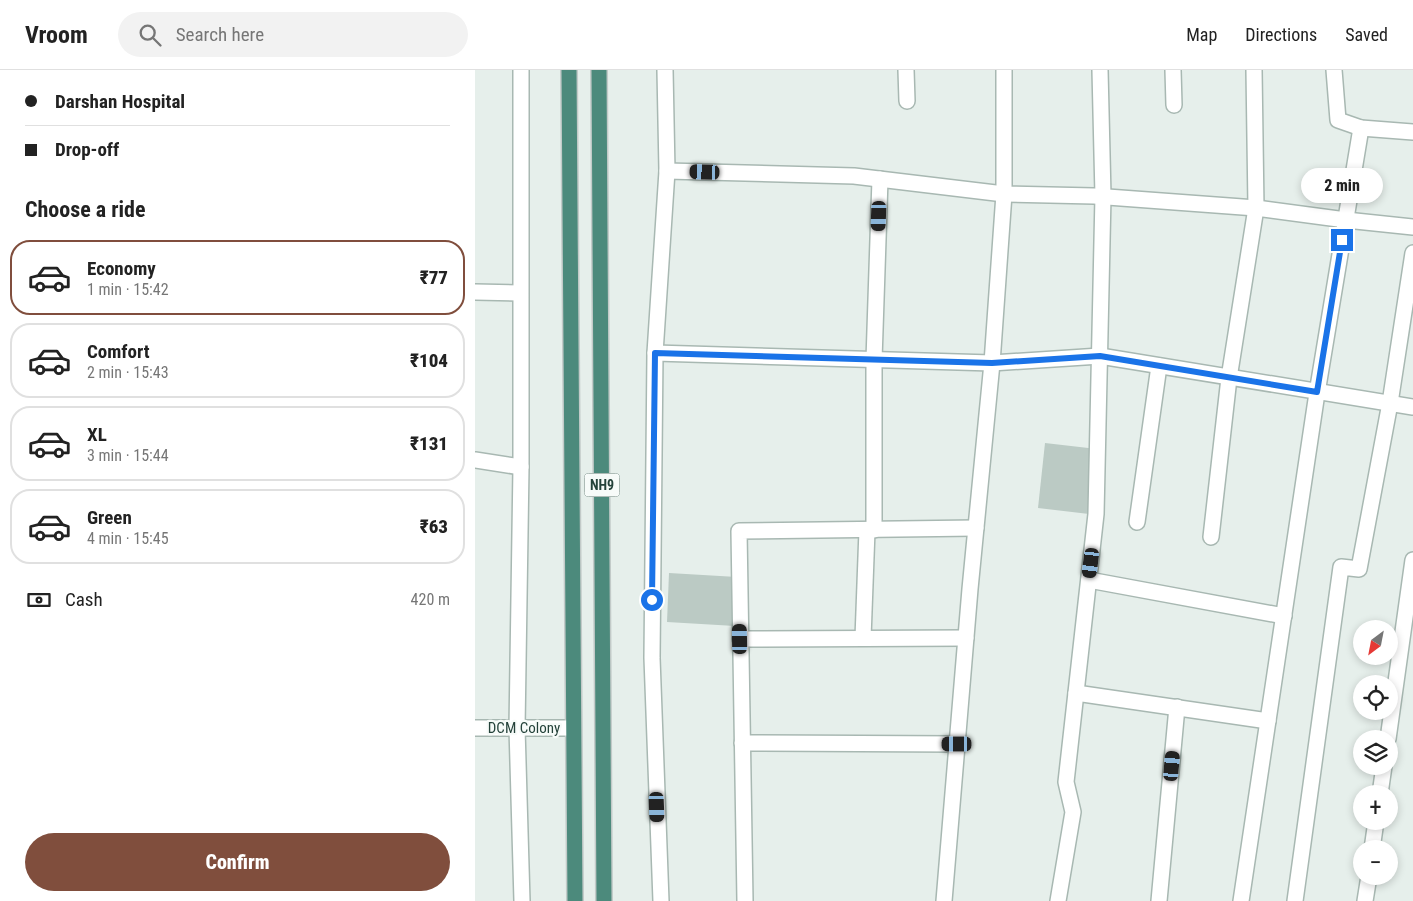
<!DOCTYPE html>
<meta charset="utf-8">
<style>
body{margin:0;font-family:"Roboto Condensed",sans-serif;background:#f2f2f2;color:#222;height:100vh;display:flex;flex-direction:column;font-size:19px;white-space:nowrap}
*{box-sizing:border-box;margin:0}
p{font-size:16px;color:#767676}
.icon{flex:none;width:28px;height:28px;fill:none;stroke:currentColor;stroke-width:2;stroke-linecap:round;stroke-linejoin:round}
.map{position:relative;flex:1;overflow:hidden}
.side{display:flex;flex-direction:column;background:#fff;width:475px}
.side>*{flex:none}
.hud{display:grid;align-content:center;height:110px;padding:0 25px;background:#fff}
.needle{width:32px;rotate:212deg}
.tools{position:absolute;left:878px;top:550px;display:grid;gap:10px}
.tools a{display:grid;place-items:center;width:45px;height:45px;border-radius:50%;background:#fff;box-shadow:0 2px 8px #0003;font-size:25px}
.end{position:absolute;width:22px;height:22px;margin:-11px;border:6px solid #1a73e8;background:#fff;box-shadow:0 0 0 2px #fff}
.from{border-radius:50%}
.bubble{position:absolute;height:35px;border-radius:18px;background:#fff;box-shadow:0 2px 8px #0003;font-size:16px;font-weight:800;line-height:35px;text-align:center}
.car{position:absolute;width:15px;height:30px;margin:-15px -8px;border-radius:6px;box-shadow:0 0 4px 1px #0007;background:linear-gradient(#222 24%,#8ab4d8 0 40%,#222 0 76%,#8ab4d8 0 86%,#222 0)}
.hud b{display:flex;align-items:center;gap:18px;height:48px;font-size:19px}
.hud b+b{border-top:1px solid #e0e0e0}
.hud i{width:12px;height:12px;background:#222}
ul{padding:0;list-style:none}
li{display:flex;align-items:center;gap:15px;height:75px;margin:0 10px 8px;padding:0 15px;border:2px solid #e0e0e0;border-radius:20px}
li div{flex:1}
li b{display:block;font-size:19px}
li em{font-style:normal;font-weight:800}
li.active{border-color:#804e3d}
li>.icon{width:45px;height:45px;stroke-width:1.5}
h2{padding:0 25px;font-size:22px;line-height:60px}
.pay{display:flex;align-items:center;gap:12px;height:55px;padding:0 25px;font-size:19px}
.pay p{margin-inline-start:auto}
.cta{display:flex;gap:10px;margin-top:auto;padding:10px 25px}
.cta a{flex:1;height:58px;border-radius:30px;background:#804e3d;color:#fff;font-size:20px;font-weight:800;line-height:58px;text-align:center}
header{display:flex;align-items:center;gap:30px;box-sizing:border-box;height:70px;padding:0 25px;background:#fff;border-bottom:1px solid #e0e0e0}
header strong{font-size:24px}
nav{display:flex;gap:28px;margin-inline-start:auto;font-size:18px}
.search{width:350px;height:45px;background:#f2f2f2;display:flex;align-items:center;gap:12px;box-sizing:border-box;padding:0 18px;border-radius:28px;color:#767676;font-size:19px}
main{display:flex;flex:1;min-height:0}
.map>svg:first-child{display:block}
</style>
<header>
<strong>Vroom</strong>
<div class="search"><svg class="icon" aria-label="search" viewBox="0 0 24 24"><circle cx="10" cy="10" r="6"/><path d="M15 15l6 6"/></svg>Search here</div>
<nav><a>Map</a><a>Directions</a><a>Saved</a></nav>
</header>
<main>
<section class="side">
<div class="hud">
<b><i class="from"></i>Darshan Hospital</b>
<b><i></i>Drop-off</b>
</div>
<h2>Choose a ride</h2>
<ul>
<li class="active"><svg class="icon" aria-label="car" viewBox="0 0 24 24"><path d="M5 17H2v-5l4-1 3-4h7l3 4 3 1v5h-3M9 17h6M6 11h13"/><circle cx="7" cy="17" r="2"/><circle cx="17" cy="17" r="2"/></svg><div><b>Economy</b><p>1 min · 15:42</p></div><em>₹77</em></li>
<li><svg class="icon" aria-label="car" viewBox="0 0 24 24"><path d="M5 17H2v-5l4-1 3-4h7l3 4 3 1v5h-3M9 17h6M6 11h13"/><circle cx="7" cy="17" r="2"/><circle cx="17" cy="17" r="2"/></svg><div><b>Comfort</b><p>2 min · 15:43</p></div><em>₹104</em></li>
<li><svg class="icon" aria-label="car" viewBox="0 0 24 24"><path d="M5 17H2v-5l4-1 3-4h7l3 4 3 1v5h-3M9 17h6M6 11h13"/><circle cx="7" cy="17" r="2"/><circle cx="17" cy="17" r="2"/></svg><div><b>XL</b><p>3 min · 15:44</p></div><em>₹131</em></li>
<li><svg class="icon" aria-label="car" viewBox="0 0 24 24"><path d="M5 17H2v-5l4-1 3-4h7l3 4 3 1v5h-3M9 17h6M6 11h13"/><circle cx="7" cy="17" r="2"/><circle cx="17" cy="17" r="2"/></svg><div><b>Green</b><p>4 min · 15:45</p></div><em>₹63</em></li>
</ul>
<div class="pay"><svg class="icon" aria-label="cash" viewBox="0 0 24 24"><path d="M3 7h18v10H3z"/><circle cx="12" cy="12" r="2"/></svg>Cash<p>420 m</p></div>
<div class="cta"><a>Confirm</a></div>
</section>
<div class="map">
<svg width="938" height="831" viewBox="0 0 938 831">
<rect width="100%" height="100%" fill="#e6efeb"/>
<!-- building -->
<g fill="#bbcac4">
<path d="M570,373l52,6 -8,65 -51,-6z"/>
<path d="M194,503l68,4 -2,49 -68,-4z"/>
</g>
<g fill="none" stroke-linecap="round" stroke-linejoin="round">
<defs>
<g id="minor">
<path d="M46,0v397l-4,261 5,173"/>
<path d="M431,0l1,31"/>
<path d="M698,0l1,35"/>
<path d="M859,0l4,50 23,8 52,4"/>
<path d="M192,101l187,5 150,18 90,2 162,12 90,12 67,7"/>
<path d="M0,222l45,1"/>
<path d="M180,283l337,10 108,-7 313,51"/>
<path d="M0,390l46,7"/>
<path d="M662,452l22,-156"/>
<path d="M399,460v-170l6,-181"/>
<path d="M736,467l18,-159 27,-170 -2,-138"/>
<path d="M614,510l195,36"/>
<path d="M388,568l4,-108"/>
<path d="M265,569l226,-1"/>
<path d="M601,623l192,28"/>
<path d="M0,658h98"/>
<path d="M913,669l25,-179"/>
<path d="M267,673l215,1"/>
<path d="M905,724l4,-28"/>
<path d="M897,779l4,-28"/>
<path d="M186,831l-9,-243 3,-305 12,-182 -2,-101"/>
<path d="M270,831l-6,-370 237,-3"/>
<path d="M469,831l26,-312 22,-226 12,-169v-124"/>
<path d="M583,831l15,-89 -7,-30 30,-268 7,-318 -3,-126"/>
<path d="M684,831l18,-194"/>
<path d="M766,831l76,-508 44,-265"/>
<path d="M820,831l46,-334 18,2 31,-166 23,-150"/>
<path d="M890,831l4,-25"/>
</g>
<g id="trunk">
<path d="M94,0l6,831"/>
<path d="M124,0l5,831"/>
</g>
</defs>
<!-- minor casing -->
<use href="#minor" stroke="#a8b8b2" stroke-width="18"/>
<!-- trunk casing -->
<use href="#trunk" stroke="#c2cac8" stroke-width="18"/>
<!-- minor -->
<use href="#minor" stroke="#fff" stroke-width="15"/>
<!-- trunk -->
<use href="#trunk" stroke="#4c8a7c" stroke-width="15"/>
</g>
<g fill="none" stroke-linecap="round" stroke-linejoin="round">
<!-- route -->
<path stroke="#1a73e8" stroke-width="6" d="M177,530l3,-247 337,10 108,-7 217,36 25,-152"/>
</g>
<g text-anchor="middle" stroke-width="4.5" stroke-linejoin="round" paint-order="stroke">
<!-- shield labels -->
<rect fill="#f7fbf9" stroke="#637a73" stroke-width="1" x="109.5" y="403.5" width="35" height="23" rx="4"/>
<g font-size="14" font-weight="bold" fill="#24423a">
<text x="127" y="420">NH9</text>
</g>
<!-- street labels -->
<g font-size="15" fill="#24423a" stroke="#f7fbf9">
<text x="49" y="663">DCM Colony</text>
</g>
</g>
</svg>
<div class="tools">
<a><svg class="needle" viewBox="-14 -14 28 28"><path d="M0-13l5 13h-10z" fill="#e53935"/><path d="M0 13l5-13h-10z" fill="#767676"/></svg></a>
<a><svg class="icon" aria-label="locate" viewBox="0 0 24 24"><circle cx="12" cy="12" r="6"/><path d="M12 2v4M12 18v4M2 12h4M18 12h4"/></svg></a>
<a><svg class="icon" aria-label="layers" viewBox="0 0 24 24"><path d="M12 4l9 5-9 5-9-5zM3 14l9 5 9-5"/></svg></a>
<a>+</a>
<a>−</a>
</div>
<i class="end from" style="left:177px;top:530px"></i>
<i class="end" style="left:867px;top:170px"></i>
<div class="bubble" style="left:826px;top:98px;width:82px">2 min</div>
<i class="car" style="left:230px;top:102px;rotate:272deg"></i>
<i class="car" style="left:404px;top:146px;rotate:182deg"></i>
<i class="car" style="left:616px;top:493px;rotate:187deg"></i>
<i class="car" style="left:265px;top:569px;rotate:359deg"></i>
<i class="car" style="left:482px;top:674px;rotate:270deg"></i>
<i class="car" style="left:697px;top:696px;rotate:5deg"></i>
<i class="car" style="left:182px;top:737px;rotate:178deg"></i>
</div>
</main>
